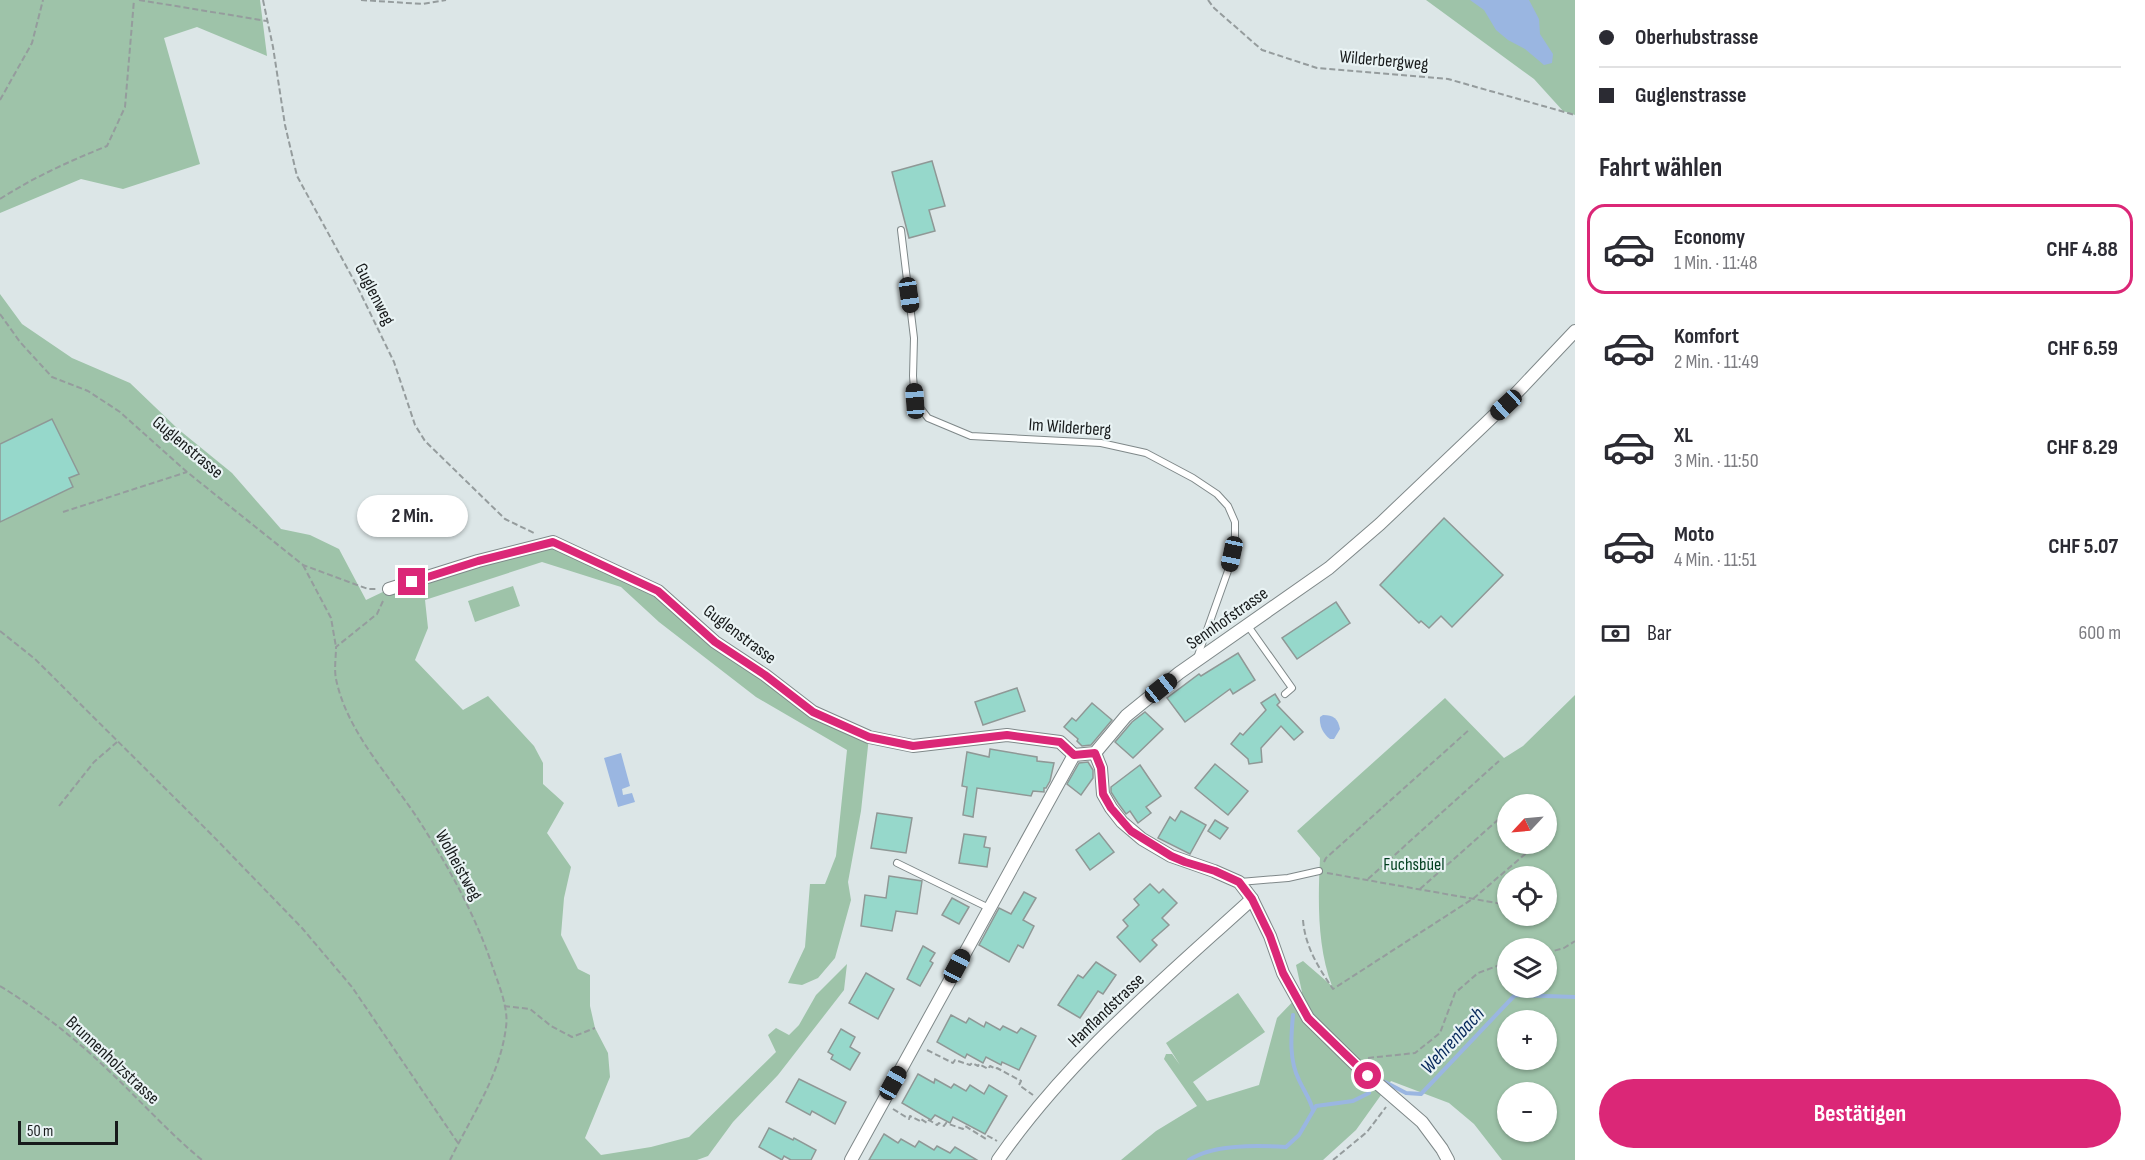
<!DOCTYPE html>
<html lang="de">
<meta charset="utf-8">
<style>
body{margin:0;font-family:"Sofia Sans Condensed",sans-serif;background:#f7f7f7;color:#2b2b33;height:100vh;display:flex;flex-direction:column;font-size:22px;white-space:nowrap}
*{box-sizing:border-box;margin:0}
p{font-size:20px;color:#7c7c81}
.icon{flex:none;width:33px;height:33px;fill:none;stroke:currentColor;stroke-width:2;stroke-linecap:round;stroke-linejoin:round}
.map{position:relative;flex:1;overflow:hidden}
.details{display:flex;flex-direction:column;background:#fff;width:570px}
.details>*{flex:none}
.banner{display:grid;align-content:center;height:132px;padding:0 24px;background:#fff}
.needle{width:39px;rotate:244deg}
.fabs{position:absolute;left:1497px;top:794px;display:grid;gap:12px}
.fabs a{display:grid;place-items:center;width:60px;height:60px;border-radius:50%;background:#fff;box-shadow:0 2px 4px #0004;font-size:30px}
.scale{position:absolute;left:18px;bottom:15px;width:100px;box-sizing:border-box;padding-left:6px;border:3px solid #171a1b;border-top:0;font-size:16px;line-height:21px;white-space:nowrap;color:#171a1b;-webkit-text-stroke:4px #e9f3f4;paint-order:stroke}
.end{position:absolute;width:27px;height:27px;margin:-14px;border:8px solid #db2777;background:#fff;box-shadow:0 0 0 3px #fff}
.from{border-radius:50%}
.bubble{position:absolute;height:42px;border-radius:21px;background:#fff;box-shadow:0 2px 4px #0004;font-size:20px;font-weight:700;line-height:42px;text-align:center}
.car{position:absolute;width:18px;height:36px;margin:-18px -9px;border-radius:8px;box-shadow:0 0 4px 2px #0007;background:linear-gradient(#222 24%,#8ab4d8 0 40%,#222 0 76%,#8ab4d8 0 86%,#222 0)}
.banner b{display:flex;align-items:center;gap:21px;height:57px;font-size:22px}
.banner b+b{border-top:2px solid #e1e1e2}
.banner i{width:15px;height:15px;background:#2b2b33}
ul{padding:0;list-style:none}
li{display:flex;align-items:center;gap:18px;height:90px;margin:0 12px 9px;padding:0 12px;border:3px solid transparent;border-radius:18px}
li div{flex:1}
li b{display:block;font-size:22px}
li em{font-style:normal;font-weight:700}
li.current{border-color:#db2777}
li>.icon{width:54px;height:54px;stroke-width:1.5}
h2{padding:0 24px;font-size:27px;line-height:72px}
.pay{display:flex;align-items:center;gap:15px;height:66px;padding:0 24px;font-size:22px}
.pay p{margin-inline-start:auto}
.button{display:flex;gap:12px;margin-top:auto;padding:12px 24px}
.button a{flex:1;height:69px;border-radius:36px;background:#db2777;color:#fff;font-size:24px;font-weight:700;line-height:69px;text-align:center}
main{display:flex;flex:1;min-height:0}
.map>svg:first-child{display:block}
</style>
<main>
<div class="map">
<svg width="1575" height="1160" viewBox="0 0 1575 1160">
<rect width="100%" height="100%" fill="#dce6e7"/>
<!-- green -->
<g fill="#9ec3a9" fill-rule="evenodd">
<path d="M0,0h260l7,56 -70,-29 -33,11 36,126 -77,25 -42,-10 -81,34z"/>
<path d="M1426,0h149v115l-12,-4 -29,-32z"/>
<path d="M0,294l22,30 50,34 58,25 48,46 54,44 49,56 29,6 29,14 27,51 23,-11 164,-47 76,33 184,137 56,25 -8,74 -13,71 3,18 -16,58 -17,20 -16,7 -14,-2 17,-36 5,-63h15l11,-28 11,-106 -91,-53 -97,-75 -38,-35 -79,-25 -117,38 3,28 -13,32 48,50 25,-14 46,50 9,17v21l21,19 -17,30 24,34 -7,31 -3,37 17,34 12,6v31l5,22 13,25 2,24 -25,61 16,17 50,-8 38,-10 87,-85 -8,-17 8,-7 13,7 10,-10 17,-30 31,-31 -3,26 -66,85 -45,47 -25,34 -11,4h-697z"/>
<path d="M513,586l7,20 -45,16 -7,-21z"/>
<path d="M1575,695v465h-73l-28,-36 -25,-21 -58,-22 -35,49 -33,30h-202l35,-29 41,-25 -33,-47 2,-5h6l8,11 -14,-22 72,-50 27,39 -72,50 14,19 52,-16 18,-67 25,-26 -6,-27 7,-4 29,25c-15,-40 -14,-86 -12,-128l-23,-27 148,-133 59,60 19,-12zM1508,804h38v39h-38zM1508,876h38v39h-38zM1508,948h38v39h-38zM1508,1020h38v39h-38zM1508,1092h38v39h-38z"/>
</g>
<!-- water -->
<g fill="#9ab6e1">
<path d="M1470,0h59l10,19 1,15 13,20 -1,9 -8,2 -19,-16 -17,-9 -12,-10 -12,-20z"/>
<path d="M1323,715c11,0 15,4 17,14l-6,10h-4c-7,-5 -11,-14 -10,-22z"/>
<path d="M621,753l9,33 -8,3 1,6 9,-2 3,9 -17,5 -14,-49z"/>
</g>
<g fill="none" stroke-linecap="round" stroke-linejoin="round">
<!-- stream -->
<g stroke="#9ab6e1" stroke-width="4">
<path d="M1293,1015c-2,22 -4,45 6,65 5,11 11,19 14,30"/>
<path d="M1385,1082l21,11 15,1 94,-99 60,2"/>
<path d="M1189,1160c24,-16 69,-15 97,-13l13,-12 17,-29 37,-5 16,-8"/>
</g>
</g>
<!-- building -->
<g fill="#96d8cb" stroke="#8f9896" stroke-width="1.5">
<path d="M932,161l13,45 -16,4 6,21 -26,7 -17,-66z"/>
<path d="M52,419l27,55 -10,4 4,9 -73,35v-78z"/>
<path d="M1444,518l59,57 -51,52 -11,-11 -12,12 -8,-7 -2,2 -39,-38z"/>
<path d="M1336,602l14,21 -53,36 -15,-21z"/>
<path d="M1238,653l17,27 -22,14 -3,-5 -45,33 -18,-24 32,-24 2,2z"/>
<path d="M1017,688l8,23 -42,14 -8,-23z"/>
<path d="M1275,694l5,8 -3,3 26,27 -9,8 -13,-14 -20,22 1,14 -13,2 -1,-5 -17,-15 9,-11 3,2 23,-25 -5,-7z"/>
<path d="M1092,703l20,17 -21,25 -9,1 -5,-5 1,-2 -14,-12 8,-9 4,3z"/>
<path d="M1145,712l18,17 -30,29 -18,-16 17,-20z"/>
<path d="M990,749l47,8v4l17,2 -4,18 -4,7h-2v4l-11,-1 -2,5 -54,-8 -4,29 -10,-2 4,-28 -5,-1 5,-34 22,5z"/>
<path d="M1088,762l5,8v8l-12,17 -14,-11 12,-21z"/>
<path d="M1215,764l33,27 -20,24 -33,-27z"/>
<path d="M1140,765l21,31 -15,11 5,6 -13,10 -8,-12 -4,3 -8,-11 -7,-11v-5z"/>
<path d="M1181,811l25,14 -16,29 -32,-16 12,-21 5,4z"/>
<path d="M877,813l35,5 -6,35 -35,-5z"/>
<path d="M1215,820l13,8 -8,11 -12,-8z"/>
<path d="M1099,833l15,19 -24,18 -14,-20z"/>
<path d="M964,834l22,3 -2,10 6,1 -3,19 -28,-4z"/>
<path d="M889,876l33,5 -5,33 -21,-3 -4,20 -31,-5 4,-31 21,3z"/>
<path d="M1150,884l9,9 4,-4 14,14 -15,15 7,7 -17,15 5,5 -17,17 -23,-25 11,-11 -5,-6 16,-15 -5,-6z"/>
<path d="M1024,892l12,6 -13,22 11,6 -11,22 -5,-3 -9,17 -30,-17 20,-37 12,6z"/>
<path d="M952,898l17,9 -10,17 -17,-9z"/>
<path d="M923,946l12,7 -5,8 3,2 -13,23 -13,-7z"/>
<path d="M1096,962l20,13 -13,19 -5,-3 -18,27 -22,-13 20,-30 5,3z"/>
<path d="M866,973l28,16 -16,30 -29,-16z"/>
<path d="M951,1015l15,8 3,-5 15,9 2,-5 14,8 3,-4 14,7 4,-5 15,8 -17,34 -17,-8 -1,3 -15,-8 -3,6 -16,-9 -2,4 -28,-16z"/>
<path d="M841,1029l14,8 -5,10 10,6 -10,17 -19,-11 2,-4 -5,-3z"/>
<path d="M918,1074l16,9 1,-4 16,9 3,-4 12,7 4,-6 14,9 5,-9 18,11 -22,38 -32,-17 -3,6 -15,-8 -4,5 -29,-17z"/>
<path d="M799,1079l47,23 -11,22 -23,-13 -2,4 -24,-13z"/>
<path d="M769,1128l24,12 1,-2 22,12 -5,10h-20l-7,-4 -2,4 -23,-13z"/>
<path d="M884,1134l14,9 3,-4 14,8 4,-6 15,9 3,-4 13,7 5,-6 22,13h-108z"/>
</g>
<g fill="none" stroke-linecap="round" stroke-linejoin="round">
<defs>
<g id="lane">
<path d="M901,230l13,108 -1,38 2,25 13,17 43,18 130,7 45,10 47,25 24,16 11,12 7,16v17l-6,29 -32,90"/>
<path d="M1248,626l44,62 -7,6"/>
<path d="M897,863l92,45"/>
<path d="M1240,882l48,-4 31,-7"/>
</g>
<g id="street">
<path d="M389,589l89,-28 75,-19 105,49 57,51 50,33 48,37 56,25 44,9 94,-11 53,7 14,13"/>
<path d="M1095,753l6,15 2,26 8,14 11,14 20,17 29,17 43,15 25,11 13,17 18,37 13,37 25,45 47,46 67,58 20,27 6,11"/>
<path d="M851,1160l223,-405 21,-2 31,-37 53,-43 150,-105 51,-44 126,-120 69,-73"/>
<path d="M998,1160c70,-101 164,-179 254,-261"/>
</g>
</defs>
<!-- lane casing -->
<use href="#lane" stroke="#7f8889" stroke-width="8"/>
<!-- street casing -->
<use href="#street" stroke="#7f8889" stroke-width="14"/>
<!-- path -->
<g stroke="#959c9d" stroke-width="2" stroke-dasharray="6 3" stroke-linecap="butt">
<path d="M139,0l128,21"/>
<path d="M263,0l10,47 12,78 12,51 60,110 37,76 21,63 10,16 80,78 29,14"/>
<path d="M361,0l62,4 23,-4"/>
<path d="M1208,0l6,8 48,42 55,18 131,11 127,36"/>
<path d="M0,100l32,-57 11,-43"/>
<path d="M0,199c34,-22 70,-38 107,-53l18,-39 9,-107"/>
<path d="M0,314l20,28 32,35 36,14 32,21 67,60 116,93 65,24h8"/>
<path d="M63,512l124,-40"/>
<path d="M303,565l28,53 5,29"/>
<path d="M383,601l-6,13 -41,33c0,10 -2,22 0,32 11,53 53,96 82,140 29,45 57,95 74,146 6,18 17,43 14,62 -6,49 -35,90 -56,133"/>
<path d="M0,631l35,28 177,176 90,93 50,59 106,156"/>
<path d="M1515,804l10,-9"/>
<path d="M59,806l35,-44 23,-20"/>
<path d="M1546,836l6,-5"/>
<path d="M1324,862l2,-4 144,-129"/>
<path d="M1327,873l181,32"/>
<path d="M1368,879l131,-118"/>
<path d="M1420,889l88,-78"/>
<path d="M1303,920c2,26 15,47 30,69l141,-91 64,-55"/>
<path d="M1546,953l18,-5 11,-7"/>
<path d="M0,986c39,24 76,53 109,85 32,30 60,62 93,89"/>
<path d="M504,1006l26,3 21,17 21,11 23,-9"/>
<path d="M927,1050l26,13 2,-3 15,5 2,-2 6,3 1,-2 9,5 2,-3 6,3 1,-1 24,13 -2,4 14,10"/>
<path d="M1368,1058l47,-5 25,-20 15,-40 23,-20 30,-11"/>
<path d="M893,1109l16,10 1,-3 10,5 1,-2 6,4 2,-3 8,5 2,-2 5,3 2,-3 17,6 2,-3 21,13 2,-3 9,5"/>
<path d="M1333,1160l34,-28 19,-25"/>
</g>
<!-- lane -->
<use href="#lane" stroke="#fff" stroke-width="6"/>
<!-- street -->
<use href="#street" stroke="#fff" stroke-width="12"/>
</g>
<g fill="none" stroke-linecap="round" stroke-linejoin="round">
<!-- route -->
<path stroke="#db2777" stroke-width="8" d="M412,582l66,-21 75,-19 105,49 57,51 50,33 48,37 56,25 44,9 94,-11 53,7 14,13 21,-2 6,15 2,26 8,14 20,23 40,25 14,6 30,9 24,11 13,17 18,37 13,37 25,45 60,58"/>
</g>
<g text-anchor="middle" stroke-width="4.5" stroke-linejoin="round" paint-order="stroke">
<!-- street labels -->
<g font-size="18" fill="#171a1b" stroke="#e9f3f4">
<text transform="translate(1384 60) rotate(5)" y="6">Wilderbergweg</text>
<text transform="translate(375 294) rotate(63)" y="6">Guglenweg</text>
<text transform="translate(1070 427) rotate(4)" y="6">Im Wilderberg</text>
<text transform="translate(188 447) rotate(40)" y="6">Guglenstrasse</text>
<text transform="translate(1227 618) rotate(-35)" y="6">Sennhofstrasse</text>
<text transform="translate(740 634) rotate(37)" y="6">Guglenstrasse</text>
<text transform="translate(459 865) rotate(61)" y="6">Wolheistweg</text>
<text transform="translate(1106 1010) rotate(-44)" y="6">Hanflandstrasse</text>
<text transform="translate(113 1060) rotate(43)" y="6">Brunnenholzstrasse</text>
</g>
<!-- park labels -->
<g font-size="18" fill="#013e1f" stroke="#e9f3f4">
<text x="1414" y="870">Fuchsbüel</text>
</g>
<!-- water labels -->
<g font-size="20" font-style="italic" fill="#06285b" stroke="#e9f3f4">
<text transform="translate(1452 1040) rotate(-47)" y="7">Wehrenbach</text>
</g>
</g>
</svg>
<div class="fabs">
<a><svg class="needle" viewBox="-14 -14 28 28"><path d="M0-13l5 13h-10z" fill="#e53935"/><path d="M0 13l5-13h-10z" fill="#7c7c81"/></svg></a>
<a><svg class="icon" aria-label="locate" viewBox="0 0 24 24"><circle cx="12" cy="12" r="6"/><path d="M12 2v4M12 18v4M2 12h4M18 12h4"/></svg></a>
<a><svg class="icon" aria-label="layers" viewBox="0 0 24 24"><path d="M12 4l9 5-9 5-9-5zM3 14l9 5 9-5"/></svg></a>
<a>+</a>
<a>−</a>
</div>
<div class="scale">50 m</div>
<i class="end from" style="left:1368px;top:1076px"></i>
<i class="end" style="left:412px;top:582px"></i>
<div class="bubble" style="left:357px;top:495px;width:111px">2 Min.</div>
<i class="car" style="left:909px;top:295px;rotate:172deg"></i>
<i class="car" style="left:915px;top:401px;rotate:356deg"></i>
<i class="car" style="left:1506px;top:405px;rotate:227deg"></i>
<i class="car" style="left:1232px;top:554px;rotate:192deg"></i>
<i class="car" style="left:1161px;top:688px;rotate:51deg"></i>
<i class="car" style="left:957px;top:966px;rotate:28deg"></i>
<i class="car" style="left:893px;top:1083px;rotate:29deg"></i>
</div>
<section class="details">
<div class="banner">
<b><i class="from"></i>Oberhubstrasse</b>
<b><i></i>Guglenstrasse</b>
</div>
<h2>Fahrt wählen</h2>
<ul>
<li class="current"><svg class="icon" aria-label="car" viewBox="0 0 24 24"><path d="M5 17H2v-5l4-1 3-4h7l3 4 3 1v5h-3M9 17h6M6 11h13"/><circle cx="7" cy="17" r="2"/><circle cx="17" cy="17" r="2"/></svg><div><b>Economy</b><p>1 Min. · 11:48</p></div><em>CHF 4.88</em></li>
<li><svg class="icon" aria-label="car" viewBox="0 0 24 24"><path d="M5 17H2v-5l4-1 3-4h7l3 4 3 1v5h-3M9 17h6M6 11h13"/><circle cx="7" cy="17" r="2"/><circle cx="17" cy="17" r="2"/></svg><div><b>Komfort</b><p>2 Min. · 11:49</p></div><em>CHF 6.59</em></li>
<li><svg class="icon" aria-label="car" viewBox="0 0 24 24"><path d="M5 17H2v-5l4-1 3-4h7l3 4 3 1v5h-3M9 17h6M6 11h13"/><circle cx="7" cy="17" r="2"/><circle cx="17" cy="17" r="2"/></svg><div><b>XL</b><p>3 Min. · 11:50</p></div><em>CHF 8.29</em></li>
<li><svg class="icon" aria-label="car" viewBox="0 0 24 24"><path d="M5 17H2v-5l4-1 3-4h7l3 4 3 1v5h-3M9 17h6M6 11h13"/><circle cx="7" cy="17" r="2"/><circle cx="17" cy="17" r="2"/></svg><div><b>Moto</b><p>4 Min. · 11:51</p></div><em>CHF 5.07</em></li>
</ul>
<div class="pay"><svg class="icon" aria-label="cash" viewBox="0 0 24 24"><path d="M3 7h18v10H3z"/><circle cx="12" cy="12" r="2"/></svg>Bar<p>600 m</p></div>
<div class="button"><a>Bestätigen</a></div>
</section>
</main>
